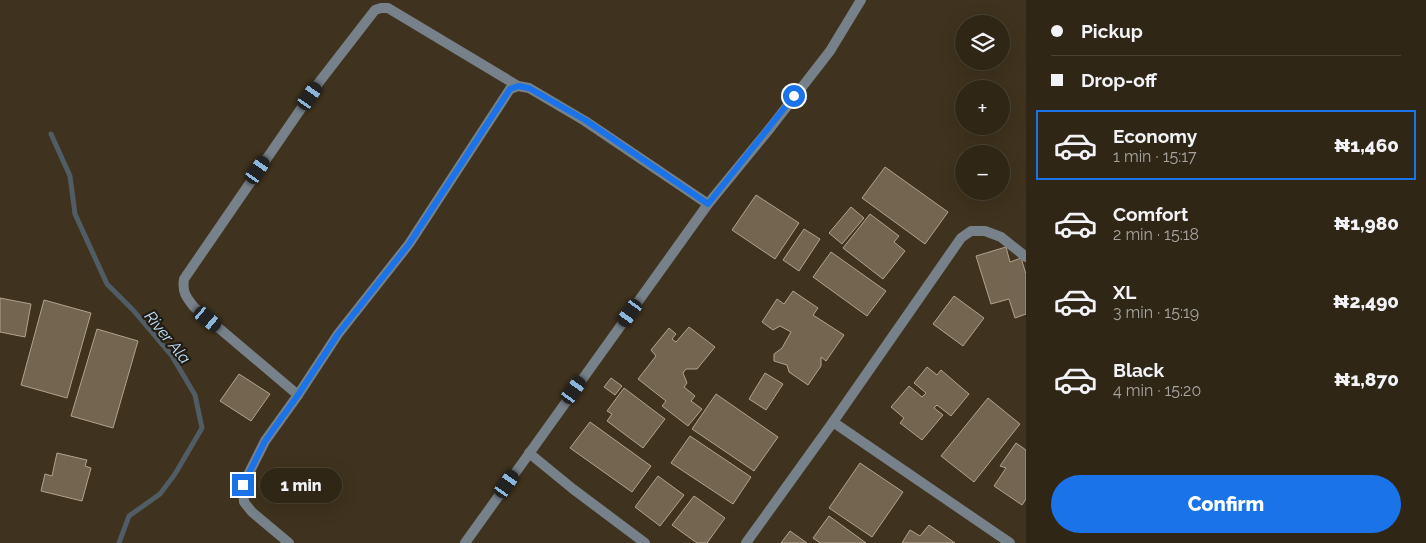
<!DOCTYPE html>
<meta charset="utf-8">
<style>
body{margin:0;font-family:Raleway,sans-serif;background:#3b3223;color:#f1f3f6;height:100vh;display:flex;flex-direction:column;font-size:19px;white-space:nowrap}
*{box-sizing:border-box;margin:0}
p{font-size:16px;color:#a7a5a1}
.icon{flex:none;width:28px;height:28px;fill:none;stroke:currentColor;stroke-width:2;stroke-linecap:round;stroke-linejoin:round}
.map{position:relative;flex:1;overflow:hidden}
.panel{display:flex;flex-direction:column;background:#2f2616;width:400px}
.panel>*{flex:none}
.banner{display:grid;align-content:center;height:110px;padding:0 25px;background:#2f2616}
.controls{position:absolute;left:955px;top:15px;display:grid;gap:10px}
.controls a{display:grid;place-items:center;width:55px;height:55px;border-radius:50%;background:#2f2616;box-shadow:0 5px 20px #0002,0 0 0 1px #4a4335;font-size:25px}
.end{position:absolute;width:22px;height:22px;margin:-11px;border:6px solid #1a73e8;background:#fff;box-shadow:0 0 0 2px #fff}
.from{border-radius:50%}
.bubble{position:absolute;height:35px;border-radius:18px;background:#2f2616;box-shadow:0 5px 20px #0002,0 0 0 1px #4a4335;font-size:16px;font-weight:800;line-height:35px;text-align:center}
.car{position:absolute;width:15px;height:30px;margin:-15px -8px;border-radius:6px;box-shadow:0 0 4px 1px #0007;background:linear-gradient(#222 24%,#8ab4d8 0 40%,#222 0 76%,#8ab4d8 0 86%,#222 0)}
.banner b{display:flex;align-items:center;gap:18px;height:48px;font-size:19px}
.banner b+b{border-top:1px solid #4a4335}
.banner i{width:12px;height:12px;background:#f1f3f6}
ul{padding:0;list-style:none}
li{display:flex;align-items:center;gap:15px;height:70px;margin:0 10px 8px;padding:0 15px;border:2px solid transparent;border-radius:0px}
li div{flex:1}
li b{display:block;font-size:19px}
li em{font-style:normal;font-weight:800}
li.current{border-color:#1a73e8}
li>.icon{width:45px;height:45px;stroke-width:1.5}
.primary-button{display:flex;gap:10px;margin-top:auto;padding:10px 25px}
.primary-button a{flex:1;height:58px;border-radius:30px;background:#1a73e8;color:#fff;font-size:20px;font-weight:800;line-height:58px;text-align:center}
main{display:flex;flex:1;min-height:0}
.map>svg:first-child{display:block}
</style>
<main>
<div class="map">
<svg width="1026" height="543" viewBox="0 0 1026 543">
<rect width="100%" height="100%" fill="#3f321e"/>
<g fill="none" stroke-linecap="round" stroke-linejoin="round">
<!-- stream -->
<path stroke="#505d65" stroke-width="5" d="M51,134l19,42 5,38 32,70 26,26 39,46 23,39 7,33 -27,46 -15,20 -31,22 -10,27"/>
</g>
<!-- building -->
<g fill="#746550" stroke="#b3a38c">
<path d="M885,167l63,45 -23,32 -63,-46z"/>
<path d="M756,195l43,28 -24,36 -43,-29z"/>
<path d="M851,207l13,11 -22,26 -13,-11z"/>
<path d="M870,214l29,22 -5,6 11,9 -22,28 -40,-31z"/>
<path d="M804,229l16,10 -21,32 -16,-11z"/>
<path d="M1006,247l4,15 11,-4 5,16v40l-11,4 -6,-19 -18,5 -15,-48z"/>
<path d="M831,252l55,39 -19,25 -54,-39z"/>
<path d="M793,291l25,17 -5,7 31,20 -18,26 -5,-4v9l-13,19 -19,-13 -2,-7 -13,-4v-7l8,-6 9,-16 -11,-6 -7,4 -11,-8 15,-23 7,5z"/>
<path d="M954,296l30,22 -21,28 -30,-22z"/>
<path d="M0,298l31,6 -6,33 -25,-5z"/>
<path d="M44,300l47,13 -24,85 -46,-13z"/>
<path d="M689,327l26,20 -18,22h-11l-3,4 4,10 -3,4 11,9 -4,5 11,8 -14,17 -26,-20 4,-5 -28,-22 18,-23 -5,-6 18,-22 7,6 -4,5 4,3z"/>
<path d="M97,329l41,12 -25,87 -42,-12z"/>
<path d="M927,367l10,8 4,-5 28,24 -18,22 -14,-11 -3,3 9,7 -21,25 -22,-17 4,-5 -13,-11 18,-21 13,11 4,-4 -12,-10z"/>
<path d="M765,373l18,11 -17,26 -17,-11z"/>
<path d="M239,374l31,20 -19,27 -31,-20z"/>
<path d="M611,378l11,8 -7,9 -11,-8z"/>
<path d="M624,388l41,31 -22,29 -36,-27 5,-7 -5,-3z"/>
<path d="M716,394l62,43 -24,34 -62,-42z"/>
<path d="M988,398l32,26 -46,58 -33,-26z"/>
<path d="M590,422l61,44 -19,26 -62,-44z"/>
<path d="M690,436l61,41 -18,27 -62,-41z"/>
<path d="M1016,443l10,7v49l-4,6 -28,-19 12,-18 -6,-2z"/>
<path d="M57,453l30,7 -2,6 6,2 -9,33 -41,-10 4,-17 7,2z"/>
<path d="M860,463l43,29 -31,45 -43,-29z"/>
<path d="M658,476l26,19 -24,31 -25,-19z"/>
<path d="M694,496l31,22 -18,25h-10l-25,-18z"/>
<path d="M829,516l37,27h-46l-7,-5z"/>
<path d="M929,525l26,18h-53l8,-13 10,6z"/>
<path d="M790,531l17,12h-26z"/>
</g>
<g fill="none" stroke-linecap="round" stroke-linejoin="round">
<!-- street -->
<g stroke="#778189" stroke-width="10">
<path d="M298,395l-104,-88c-8,-10 -12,-15 -10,-28l136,-198 55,-71 6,-2h7l130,78 11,2 56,33 123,83"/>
<path d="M833,422l177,121"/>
<path d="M529,453l44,36 72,54"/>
<path d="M289,543l-37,-31 -8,-10 -1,-17 22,-44 33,-46 40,-61 71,-90 101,-155 8,-3"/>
<path d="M465,543l243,-339 63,-77 59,-76 31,-51"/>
<path d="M746,543l87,-121 128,-184 10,-7h14l16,6 25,20"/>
</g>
</g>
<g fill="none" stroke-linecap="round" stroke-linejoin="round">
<!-- route -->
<path stroke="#1a73e8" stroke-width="6" d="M243,485l22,-44 33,-46 40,-61 71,-90 101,-155 8,-3 11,2 56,32 123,84 86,-108"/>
</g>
<g text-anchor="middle" stroke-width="4.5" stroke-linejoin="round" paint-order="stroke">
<!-- water labels -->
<g font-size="16" font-style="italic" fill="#bee2fe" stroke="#211b12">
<text transform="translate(168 337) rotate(51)" y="6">River Ala</text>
</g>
</g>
</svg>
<div class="controls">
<a><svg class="icon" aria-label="layers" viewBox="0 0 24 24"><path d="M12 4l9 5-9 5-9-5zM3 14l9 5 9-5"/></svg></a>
<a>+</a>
<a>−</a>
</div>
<i class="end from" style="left:794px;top:96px"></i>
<i class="end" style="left:243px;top:485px"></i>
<div class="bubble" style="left:260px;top:468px;width:82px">1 min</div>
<i class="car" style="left:310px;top:96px;rotate:35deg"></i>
<i class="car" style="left:258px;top:170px;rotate:35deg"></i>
<i class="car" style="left:630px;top:313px;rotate:216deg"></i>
<i class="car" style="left:208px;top:319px;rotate:130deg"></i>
<i class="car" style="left:574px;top:390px;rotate:36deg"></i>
<i class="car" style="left:507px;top:484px;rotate:35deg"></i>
</div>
<section class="panel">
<div class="banner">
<b><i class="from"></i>Pickup</b>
<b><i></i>Drop-off</b>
</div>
<ul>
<li class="current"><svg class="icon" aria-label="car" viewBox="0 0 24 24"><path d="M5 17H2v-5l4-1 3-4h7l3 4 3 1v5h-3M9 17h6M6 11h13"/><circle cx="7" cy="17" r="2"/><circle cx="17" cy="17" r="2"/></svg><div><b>Economy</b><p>1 min · 15:17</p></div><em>₦1,460</em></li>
<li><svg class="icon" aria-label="car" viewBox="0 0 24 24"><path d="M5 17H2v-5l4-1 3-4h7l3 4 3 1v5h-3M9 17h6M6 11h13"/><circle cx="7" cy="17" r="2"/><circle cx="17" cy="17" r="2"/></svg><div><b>Comfort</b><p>2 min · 15:18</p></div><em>₦1,980</em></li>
<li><svg class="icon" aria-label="car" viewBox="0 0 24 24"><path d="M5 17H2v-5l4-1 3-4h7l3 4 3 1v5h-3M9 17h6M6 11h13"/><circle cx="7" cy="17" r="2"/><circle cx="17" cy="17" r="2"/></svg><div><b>XL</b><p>3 min · 15:19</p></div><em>₦2,490</em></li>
<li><svg class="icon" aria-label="car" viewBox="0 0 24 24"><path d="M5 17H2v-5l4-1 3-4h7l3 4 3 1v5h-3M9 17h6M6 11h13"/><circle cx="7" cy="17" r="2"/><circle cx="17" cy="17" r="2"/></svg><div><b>Black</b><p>4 min · 15:20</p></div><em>₦1,870</em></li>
</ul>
<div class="primary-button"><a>Confirm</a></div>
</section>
</main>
